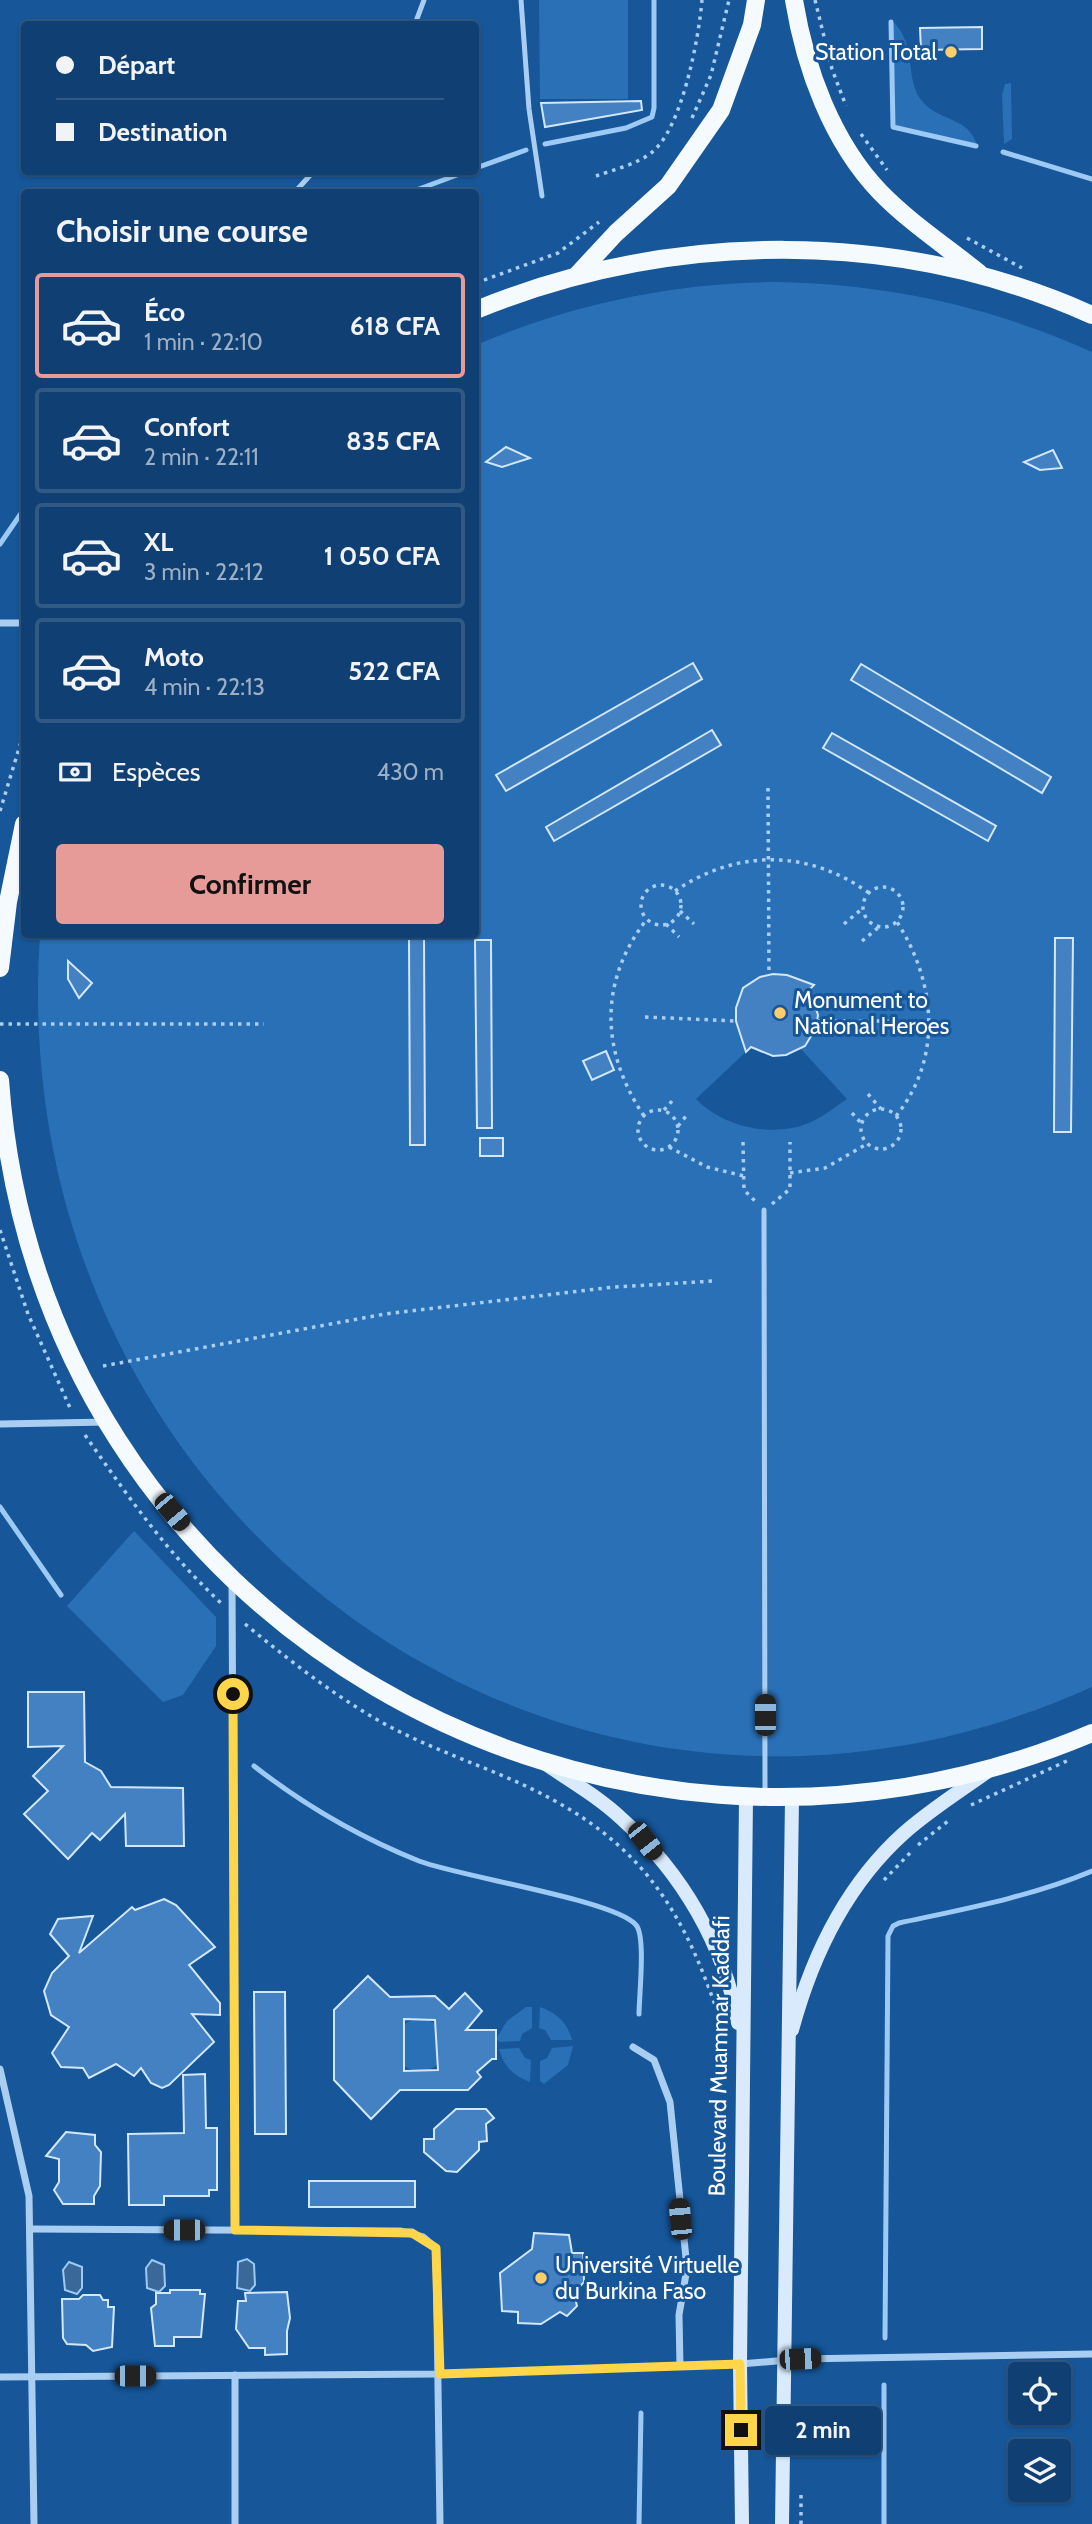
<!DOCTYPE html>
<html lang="fr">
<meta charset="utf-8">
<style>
body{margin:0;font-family:Cabin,sans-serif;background:#194778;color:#f1f3f6;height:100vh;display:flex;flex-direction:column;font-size:26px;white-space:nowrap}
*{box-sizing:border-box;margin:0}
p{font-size:23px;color:#9cafc4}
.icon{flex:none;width:38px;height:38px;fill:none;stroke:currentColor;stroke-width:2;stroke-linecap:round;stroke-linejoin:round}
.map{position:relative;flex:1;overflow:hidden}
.panel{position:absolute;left:21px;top:189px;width:458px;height:749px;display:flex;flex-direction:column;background:#104073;border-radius:7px;box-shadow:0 2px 5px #0004,0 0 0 2px #305985}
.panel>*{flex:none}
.guide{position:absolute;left:21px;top:21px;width:458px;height:154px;border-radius:7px;box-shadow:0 2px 5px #0004,0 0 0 2px #305985;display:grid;align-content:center;height:154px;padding:0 35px;background:#104073}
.tools{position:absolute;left:1008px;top:2362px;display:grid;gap:14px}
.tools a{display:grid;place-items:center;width:63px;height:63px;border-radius:7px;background:#104073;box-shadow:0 2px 5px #0004,0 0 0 2px #305985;font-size:35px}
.end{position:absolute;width:32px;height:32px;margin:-16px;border:9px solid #ffd54a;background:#111;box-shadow:0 0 0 4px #111}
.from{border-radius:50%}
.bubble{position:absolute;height:49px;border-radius:7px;background:#104073;box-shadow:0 2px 5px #0004,0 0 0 2px #305985;font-size:23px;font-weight:700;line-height:49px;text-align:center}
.car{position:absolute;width:21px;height:42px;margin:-21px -10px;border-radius:9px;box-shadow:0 0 5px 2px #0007;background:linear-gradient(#222 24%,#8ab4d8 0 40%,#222 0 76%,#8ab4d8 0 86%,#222 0)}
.guide b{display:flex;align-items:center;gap:24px;height:66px;font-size:26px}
.guide b+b{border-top:2px solid #305985}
.guide i{width:18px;height:18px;background:#f1f3f6}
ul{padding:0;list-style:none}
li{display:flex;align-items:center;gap:21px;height:105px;margin:0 14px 10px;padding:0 21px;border:4px solid #305985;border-radius:7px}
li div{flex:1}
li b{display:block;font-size:26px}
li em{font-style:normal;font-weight:700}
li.active{border-color:#e69b98}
li>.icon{width:63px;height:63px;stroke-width:1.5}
h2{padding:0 35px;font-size:32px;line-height:84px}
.pay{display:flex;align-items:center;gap:18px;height:77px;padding:0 35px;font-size:26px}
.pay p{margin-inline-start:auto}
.primary-button{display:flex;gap:14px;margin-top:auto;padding:14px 35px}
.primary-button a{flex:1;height:80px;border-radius:7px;background:#e69b98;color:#111;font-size:28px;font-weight:700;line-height:80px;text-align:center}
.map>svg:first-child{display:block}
</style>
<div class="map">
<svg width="1092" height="2524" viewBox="0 0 1092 2524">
<rect width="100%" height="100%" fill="#165699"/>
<!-- green -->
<g fill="#2970b7" fill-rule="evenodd">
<path d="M539,0h89v99h-88z"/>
<path d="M892,21c27,24 11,59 31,81 17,20 45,14 54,43l-82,-20z"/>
<path d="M1011,83l1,56 -8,5 -2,-49 3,-11z"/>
<path d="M776,282c111,2 214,24 316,70v1335c-530,239 -1092,-172 -1052,-752l436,-1v-589c96,-41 196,-62 300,-63zM751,1047c17,11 31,10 49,1l47,51c-12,8 -24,18 -38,24 -37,15 -86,4 -113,-24z"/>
<path d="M134,1531l82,86v29l-33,49 -20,7 -96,-96z"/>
<path d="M526,2007h6v21l-10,6 -2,7 -20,1 -4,-3 11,-18z"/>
<path d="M540,2007c17,6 27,15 32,33h-21l-6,-10 -6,-2z"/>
<circle cx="420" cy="2045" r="26"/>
<path d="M573,2046l-5,19 -24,19 -4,-3v-20l7,-3 5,-10z"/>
<path d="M519,2048l6,10 6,2 -1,22c-17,-7 -26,-15 -31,-33z"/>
</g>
<!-- water -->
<g fill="#3a6898" stroke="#9dcaf5" stroke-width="2">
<path d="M247,2259l7,5 1,21 -5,6 -13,-3 1,-26z"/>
<path d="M152,2260l12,5 1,21 -6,6 -12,-4 -1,-20z"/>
<path d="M69,2262l13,5v21l-5,6 -12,-4 -2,-20z"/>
</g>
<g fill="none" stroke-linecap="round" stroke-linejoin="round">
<!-- stream -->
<g stroke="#9dcaf5" stroke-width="5">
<path d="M891,22l2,105 83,19"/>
<path d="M545,144l81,-16 26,-11 2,-9v-108"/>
<path d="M1003,152l89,27"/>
<path d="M476,168l50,-18"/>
<path d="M411,192l54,-20"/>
<path d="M0,544l24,-35"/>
<path d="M0,1507l61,88"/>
<path d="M254,1766c50,39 105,71 165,95 42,16 196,39 217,64 10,11 3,72 3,89"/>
<path d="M885,2338l3,-402 5,-10 6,-3c65,-14 131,-26 193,-52"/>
<path d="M639,2524l2,-111"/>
<path d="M884,2524v-139"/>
</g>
</g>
<!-- building -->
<g fill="#4381c2" stroke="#d2e7fc" stroke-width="2" fill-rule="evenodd">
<path d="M982,27v22l-61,1 -1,-22z"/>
<path d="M641,101l1,9 -97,17 -4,-24z"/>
<path d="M506,447l24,11 -28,9 -16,-5z"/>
<path d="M1053,450l9,18 -22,2 -16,-8z"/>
<path d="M693,663l9,16 -196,112 -10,-16z"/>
<path d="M861,664l190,113 -9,16 -191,-113z"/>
<path d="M712,730l9,15 -167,96 -8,-14z"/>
<path d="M832,733l164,93 -8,15 -165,-93z"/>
<path d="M409,934h15l1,211h-15z"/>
<path d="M1055,938h18l-2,194h-17z"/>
<path d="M475,940h16l1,188h-15z"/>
<path d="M68,961l24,22 -13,15 -11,-19z"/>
<path d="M773,974l14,1 27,10 -4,4 8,26 -2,13 -11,18 -19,9 -13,1 -22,-9 -5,5 -10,-31v-13l7,-20 17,-11z"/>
<path d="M606,1051l8,19 -22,10 -9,-19z"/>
<rect x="480" y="1138" width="23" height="18"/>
<path d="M28,1692h56l1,70 16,9 10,16 72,1 1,58h-58l-1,-32 -25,26 -8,-7 -24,26 -44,-45 24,-23 -15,-15 30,-30 -35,1z"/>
<path d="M164,1899l12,6 39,42 -26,18 31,38v12l-28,-1 22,28 -45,43 -7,3 -11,-5 -10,-15 -7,8 -18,-12 -27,14 -6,-10 -22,-1 -9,-14 17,-26 -18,-12 -7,-24 8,-18 17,-17 -19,-22 8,-15 35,-3 -14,37 53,-46 3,3z"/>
<path d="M368,1976l22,21 45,-1 14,13 16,-16 17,18 -16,19h30v29h-4l-15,13 4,5 -13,13h-68l-29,29 -37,-39v-70zM404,2019l31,1 3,50 -34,1z"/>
<path d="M254,1992h31l1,142h-31z"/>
<path d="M205,2074l1,54h11v62h-8v6h-45v9h-35l-1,-71 56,-1 -1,-58z"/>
<path d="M456,2109h30l8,9 -8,6 1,17 -8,1v8l-22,22 -11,-1 -22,-19v-13h10v-10z"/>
<path d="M66,2132l29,3v10l6,7 -1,34 -6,10v8h-31l-9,-14 5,-8v-23l-13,-3z"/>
<rect x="309" y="2181" width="106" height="26"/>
<path d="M534,2233l35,2 3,18h11l1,29 -10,11 3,13 -10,10 -7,-4 -19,12 -23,-1v-11l-16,-1 -2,-38 32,-24z"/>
<path d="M170,2290h30v4h5l-4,43h-27v9h-19l-4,-38 5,-4v-11h14z"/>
<path d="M287,2292l3,26 -3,13v23l-22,1v-7h-16l-13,-19 2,-28h8l-1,-8z"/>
<path d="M83,2295h17l3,5h5v7h6l-2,40 -19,4 -7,-6 -19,-1 -4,-6 -1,-39h17z"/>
</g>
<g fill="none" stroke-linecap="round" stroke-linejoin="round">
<!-- path -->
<g stroke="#aacef2" stroke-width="3.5" stroke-dasharray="3.5 5" stroke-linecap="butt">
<path d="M815,0l17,69 14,37"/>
<path d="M692,118l19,-43 18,-75"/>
<path d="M861,134l26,36"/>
<path d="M596,176c17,-6 41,-12 55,-23 31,-23 48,-116 51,-153"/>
<path d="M967,238l55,30"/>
<path d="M476,283l82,-30 41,-31"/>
<path d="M768,788l1,187"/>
<path d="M0,811l24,-79"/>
<circle cx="661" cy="905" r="20"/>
<circle cx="883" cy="907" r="20"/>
<path d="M675,891c62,-42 133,-42 194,2"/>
<path d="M680,911l14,13"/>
<path d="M666,924l13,13"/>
<path d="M844,924l19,-16"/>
<path d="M862,941l17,-14"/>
<path d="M645,1017l91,4"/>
<path d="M817,1021h75"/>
<path d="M0,1024h264"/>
<path d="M868,1094l13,15"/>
<circle cx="881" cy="1129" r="20"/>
<circle cx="658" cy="1130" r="20"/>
<path d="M664,1110l9,-10"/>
<path d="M852,1113l10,11"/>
<path d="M644,1116c-43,-64 -46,-134 3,-197"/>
<path d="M896,1116c47,-58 40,-134 1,-194"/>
<path d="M678,1126l9,-11"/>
<path d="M743,1142l1,48 12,12"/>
<path d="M669,1147l38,20 37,9"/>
<path d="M790,1173l35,-5 42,-24"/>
<path d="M772,1204l18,-15v-47"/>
<path d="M0,1230l28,84 43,96"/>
<path d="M103,1366l282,-52 229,-27 100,-6"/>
<path d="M85,1435c42,60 82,118 136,168"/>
<path d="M245,1624c44,36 88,71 138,99 49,27 102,43 151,67 102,50 146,113 182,218"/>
<path d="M971,1805l98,-45"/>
<path d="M918,1845l30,-24"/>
<path d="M884,1880l26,-27"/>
<path d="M721,2029l4,23"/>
<path d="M801,2524v-29"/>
</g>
<!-- lane -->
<g stroke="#aacef2" stroke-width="5">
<path d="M521,0l8,109 13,87"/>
<path d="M415,24l9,-24"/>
<path d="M295,192l18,-20"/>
<path d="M764,1210l1,579"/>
</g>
<!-- street -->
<g stroke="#aacef2" stroke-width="7">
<path d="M0,623h24"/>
<path d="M0,1424l108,-2"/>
<path d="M232,1581l3,649"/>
<path d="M633,2047l21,13 16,42 17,166 -8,47 1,51"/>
<path d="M0,2069l29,127 5,328"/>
<path d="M30,2229l370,2 23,6 13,11 4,276"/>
<path d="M0,2377l440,-3 300,-10 60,-5 292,-5"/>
<path d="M235,2524v-149"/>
</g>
<!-- secondary -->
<g stroke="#d9eafc" stroke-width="14">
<path d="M544,1763c27,18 56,35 79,57 59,53 101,125 115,203"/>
<path d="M792,2030c20,-74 54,-145 112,-197 27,-24 58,-43 87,-64"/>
<path d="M742,2524l-2,-160 6,-566"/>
<path d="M782,2524l10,-725"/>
</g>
<!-- primary -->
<g stroke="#f5faff" stroke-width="18">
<path d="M794,0c11,68 38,142 86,192 29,30 67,55 99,81"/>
<path d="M577,275l39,-42 52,-47 53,-76 31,-85 4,-25"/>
<path d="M476,310c196,-80 422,-82 616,5"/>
<path d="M0,968l8,-66 16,-78"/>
<path d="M0,1080c38,541 601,861 1092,653"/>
</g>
</g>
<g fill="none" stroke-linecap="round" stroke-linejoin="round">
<!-- route -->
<path stroke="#ffd54a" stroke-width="9" d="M233,1694l2,536 177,3 24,15 4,126 300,-10 1,66"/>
</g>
<!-- markers -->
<g fill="#ffcd6b" stroke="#165699" stroke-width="2.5">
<circle cx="951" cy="52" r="7"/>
<circle cx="780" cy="1013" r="7"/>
<circle cx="541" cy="2278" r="7"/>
</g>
<g text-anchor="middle" stroke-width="6" stroke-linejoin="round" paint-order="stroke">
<!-- poi labels -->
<g font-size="23" fill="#fff" stroke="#165699" text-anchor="start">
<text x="937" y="60" text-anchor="end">Station Total</text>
<text x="794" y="1008">Monument to<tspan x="794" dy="26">National Heroes</tspan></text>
<text x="555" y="2273">Université Virtuelle<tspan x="555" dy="26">du Burkina Faso</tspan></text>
</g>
<!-- street labels -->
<g font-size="23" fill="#fff" stroke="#165699">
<text transform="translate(719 2056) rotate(-89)" y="8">Boulevard Muammar Kaddafi</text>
</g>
</g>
</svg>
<div class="tools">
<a><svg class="icon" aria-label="locate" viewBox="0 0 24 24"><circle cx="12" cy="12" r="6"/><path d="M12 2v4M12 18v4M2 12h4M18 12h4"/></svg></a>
<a><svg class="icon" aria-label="layers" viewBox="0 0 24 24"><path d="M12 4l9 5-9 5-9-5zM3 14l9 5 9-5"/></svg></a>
</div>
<i class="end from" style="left:233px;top:1694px"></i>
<i class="end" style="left:741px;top:2430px"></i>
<div class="bubble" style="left:765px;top:2406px;width:116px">2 min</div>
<i class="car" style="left:172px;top:1512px;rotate:140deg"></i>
<i class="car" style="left:765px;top:1715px;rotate:0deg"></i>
<i class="car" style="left:645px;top:1841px;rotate:142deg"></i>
<i class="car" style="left:680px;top:2219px;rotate:355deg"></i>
<i class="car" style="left:184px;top:2230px;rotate:270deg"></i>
<i class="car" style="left:800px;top:2359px;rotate:88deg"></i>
<i class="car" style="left:135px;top:2376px;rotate:90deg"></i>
<div class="guide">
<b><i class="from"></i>Départ</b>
<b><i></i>Destination</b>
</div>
<section class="panel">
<h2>Choisir une course</h2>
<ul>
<li class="active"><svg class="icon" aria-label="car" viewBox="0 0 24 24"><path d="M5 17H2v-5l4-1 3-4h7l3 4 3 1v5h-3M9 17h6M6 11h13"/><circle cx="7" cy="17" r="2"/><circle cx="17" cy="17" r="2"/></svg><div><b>Éco</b><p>1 min · 22:10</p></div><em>618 CFA</em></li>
<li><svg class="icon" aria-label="car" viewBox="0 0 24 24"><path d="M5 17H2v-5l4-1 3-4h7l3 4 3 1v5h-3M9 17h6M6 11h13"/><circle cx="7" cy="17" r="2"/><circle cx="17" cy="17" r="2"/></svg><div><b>Confort</b><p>2 min · 22:11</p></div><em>835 CFA</em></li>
<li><svg class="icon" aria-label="car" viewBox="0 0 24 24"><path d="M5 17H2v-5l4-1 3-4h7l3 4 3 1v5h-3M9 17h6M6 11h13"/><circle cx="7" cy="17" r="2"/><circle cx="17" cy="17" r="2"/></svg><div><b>XL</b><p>3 min · 22:12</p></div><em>1 050 CFA</em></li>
<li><svg class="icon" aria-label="car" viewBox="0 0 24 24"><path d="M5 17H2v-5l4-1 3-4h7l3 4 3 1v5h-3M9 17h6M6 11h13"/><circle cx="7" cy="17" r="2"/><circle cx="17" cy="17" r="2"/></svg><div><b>Moto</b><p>4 min · 22:13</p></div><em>522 CFA</em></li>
</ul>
<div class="pay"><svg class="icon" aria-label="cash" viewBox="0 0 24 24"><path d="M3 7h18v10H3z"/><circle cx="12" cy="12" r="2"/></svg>Espèces<p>430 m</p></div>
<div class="primary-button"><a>Confirmer</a></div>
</section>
</div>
